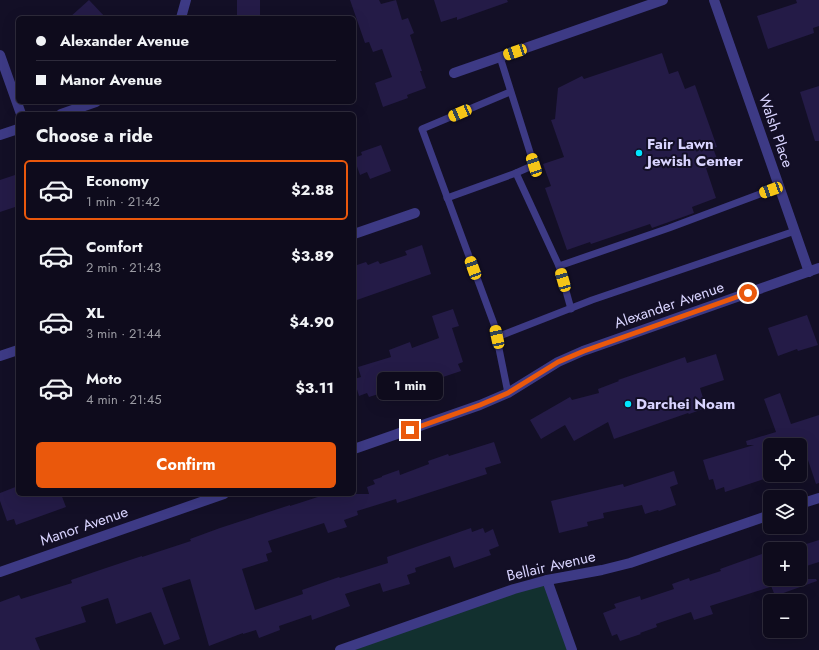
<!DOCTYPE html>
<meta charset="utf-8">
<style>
body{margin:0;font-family:Jost,sans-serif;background:#171425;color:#f1f3f6;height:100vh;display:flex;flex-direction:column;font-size:15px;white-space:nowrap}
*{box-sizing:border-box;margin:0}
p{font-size:13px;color:#9b9ba3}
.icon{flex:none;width:22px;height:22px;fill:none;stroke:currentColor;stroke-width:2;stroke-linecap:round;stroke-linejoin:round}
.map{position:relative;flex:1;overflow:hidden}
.side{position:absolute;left:16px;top:112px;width:340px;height:384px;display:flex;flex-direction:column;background:#0e0b1c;border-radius:6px;box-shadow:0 4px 16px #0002,0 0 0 1px #2e2b3b}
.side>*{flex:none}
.banner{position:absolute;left:16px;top:16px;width:340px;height:88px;border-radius:6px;box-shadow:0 4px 16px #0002,0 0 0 1px #2e2b3b;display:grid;align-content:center;height:88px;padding:0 20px;background:#0e0b1c}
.buttons{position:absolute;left:763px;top:438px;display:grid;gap:8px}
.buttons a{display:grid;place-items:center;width:44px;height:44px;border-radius:6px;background:#0e0b1c;box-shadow:0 4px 16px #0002,0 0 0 1px #2e2b3b;font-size:20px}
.end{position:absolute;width:18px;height:18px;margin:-9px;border:5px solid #ea580c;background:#fff;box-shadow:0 0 0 2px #fff}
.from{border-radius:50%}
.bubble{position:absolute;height:28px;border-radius:6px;background:#0e0b1c;box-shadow:0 4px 16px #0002,0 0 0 1px #2e2b3b;font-size:13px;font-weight:700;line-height:28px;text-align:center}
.car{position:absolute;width:12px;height:24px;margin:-12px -6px;border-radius:5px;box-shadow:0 0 3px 1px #0007;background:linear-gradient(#f5c518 24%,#345 0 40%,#f5c518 0 76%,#345 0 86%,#f5c518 0)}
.banner b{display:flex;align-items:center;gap:14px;height:38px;font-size:15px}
.banner b+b{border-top:1px solid #2e2b3b}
.banner i{width:10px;height:10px;background:#f1f3f6}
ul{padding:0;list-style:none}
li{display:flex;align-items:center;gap:12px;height:60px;margin:0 8px 6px;padding:0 12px;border:2px solid transparent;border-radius:6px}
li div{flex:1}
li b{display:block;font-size:15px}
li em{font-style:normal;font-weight:700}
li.on{border-color:#ea580c}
li>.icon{width:36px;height:36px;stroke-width:1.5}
h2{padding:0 20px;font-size:18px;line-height:48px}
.action{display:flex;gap:8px;margin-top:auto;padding:8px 20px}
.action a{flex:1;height:46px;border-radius:6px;background:#ea580c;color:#fff;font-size:16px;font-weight:700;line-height:46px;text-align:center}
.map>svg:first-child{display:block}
</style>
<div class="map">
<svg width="819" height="650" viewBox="0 0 819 650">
<rect width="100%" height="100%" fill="#130f26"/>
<!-- green -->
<path fill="#12302f" d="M547,580l25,70h-232z"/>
<!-- building -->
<g fill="#241b47">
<path d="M89,0l17,18h-37z"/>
<rect x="237" y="0" width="23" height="18"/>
<path d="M350,0h29l2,4 15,-4 6,20 6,-2 6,15 -4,2 12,36h-2l6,17 -19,7 1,3 -25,9 -8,-24 17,-6 -10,-28 -9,3 -4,-10 -4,1z"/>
<path d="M434,0h73l1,2 -51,18v-3l-16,5z"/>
<path d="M796,0h23v26l-6,2 1,5 -46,16 -11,-33 40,-13z"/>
<path d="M662,53l7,21 9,-3 7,18 10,-4 22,62 -4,1 6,16 -13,4 10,30 -24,9 2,6 -42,15 -2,-4 -59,20 -1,-2 -23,8 -22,-62 6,-2 -8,-22 21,-7 -13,-37 4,-1 3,-31 24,-12 2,3z"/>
<path d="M819,86v55h-4l-15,-49z"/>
<path d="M381,145l10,26 -21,8 -3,-7 -7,3 -6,-17 8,-3 -1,-3z"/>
<path d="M18,174v32l-18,6v-32z"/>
<path d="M422,245l9,29 -77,27v-35l12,-4 2,3 10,-4 2,3 27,-9 -2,-4z"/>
<path d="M453,309l6,17 -7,2 11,34 -5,2 3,7 -18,6 -1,-3 -73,23 -2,-4 -8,3 -5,-17 7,-2 -3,-10 33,-10 -2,-7 21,-8 2,6 27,-10 -7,-22z"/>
<path d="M807,315l11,30 -20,6 -1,-2 -19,7 -10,-28z"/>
<path d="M716,354l8,26 -24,8 6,20 -17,6 -1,-1 -74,26 -6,-17 -34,19 -9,-16 -24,14 -11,-19 40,-23 2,3 27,-7 -1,-4 21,-8 -1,-1 67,-23 2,6z"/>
<path d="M780,393l11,31 28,-9v68l-3,1 -13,-39h-33v32l-45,15 -1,-5 -8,3 -3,-11 -4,1 -6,-20 51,-15h-7l-1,-4 30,-9 -12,-33z"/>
<path d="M494,442l7,21 -16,5 2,6 -90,29 -1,-4 -39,12 1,4 -14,5 3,7 -19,6 -4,-10 -56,18 4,11 -6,2 2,7 -26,8 13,41 48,-16 -1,-4 37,-13 1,1 48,-15 -1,-6 84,-29 1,4 11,-4 2,5 8,-4 6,17 -10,4 2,5 -37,13 -4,-12 -35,12 1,4 -9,3 3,9 -27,8 -3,-9 -35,11 5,12 -38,14 -1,-5 -32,11 1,4 -21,8 -3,-8 -13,4v-1l-34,13 -19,-67 -28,9 18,51 -16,6 -13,-33 -35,12 -8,-26 -27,9 5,15 -51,16 5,12h-40v-48l19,-7 2,4 51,-16 -1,-3 32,-11 39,-13v1l49,-16 -1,-2 30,-11 70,-23v1l37,-12h42l-2,-7 8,-3 -2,-4 9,-3v-1l17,-6 1,5 29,-11 -1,-3 20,-7 1,2z"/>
<path d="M674,471l4,13 -8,3 6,18 -17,6 -1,-1 -13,4 -3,-9 -39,8 1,5 -17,4 1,4 -29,7 -8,-32 72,-17 1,3z"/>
<path d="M18,486v8h43l5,13 -50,18 -2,-6 -7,2 -7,-20v-8z"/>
<path d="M819,540v22l-19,6v-22z"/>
<path d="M770,551v28h46l1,2 -42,15 -5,-13v4l-60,19 3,8 -19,6 -3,-8 -35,12 1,3 -17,6 1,1 -21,7 -3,-7 -5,2 -9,-23 13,-5 -2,-4 26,-8 1,4 33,-11 -2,-5 17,-6 1,3 31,-10 -1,-2z"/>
</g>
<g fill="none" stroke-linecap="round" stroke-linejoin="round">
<!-- lane -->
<g stroke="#3d3a85" stroke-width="7">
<path d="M516,173l43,93 110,-38 110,-41"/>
<path d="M447,198l69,-25 18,-8 -34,-108"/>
<path d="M559,266l12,43"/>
<path d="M497,337l95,-37 203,-69"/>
<path d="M508,393l-14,-69 -72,-195 88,-37"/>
</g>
<!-- street -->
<g stroke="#3d3a85" stroke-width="10">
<path d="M714,0l95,272"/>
<path d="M181,18l5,-18"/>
<path d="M0,55l21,59"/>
<path d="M454,73l209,-73"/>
<path d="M61,114l35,-12"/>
<path d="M0,135l18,-6"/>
<path d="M354,234l61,-21"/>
<path d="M0,356l18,-6"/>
<path d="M354,449l126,-44 28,-12 50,-31 25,-11 236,-83"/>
<path d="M800,504l19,-6"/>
<path d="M0,572l224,-78"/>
<path d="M547,580l25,70"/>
<path d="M340,650l174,-61 33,-9 55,-10 28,-7 140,-48"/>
</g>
</g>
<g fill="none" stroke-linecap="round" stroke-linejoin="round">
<!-- route -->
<path stroke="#ea580c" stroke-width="5" d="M410,430l70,-25 28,-12 50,-31 26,-11 164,-58"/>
</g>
<!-- markers -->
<g fill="#00e5ff" stroke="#130f26" stroke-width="1.5">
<circle cx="639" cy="153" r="4"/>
<circle cx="628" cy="404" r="4"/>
</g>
<g text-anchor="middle" stroke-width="4" stroke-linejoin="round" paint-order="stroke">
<!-- street labels -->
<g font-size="15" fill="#d9d4ff" stroke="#130f26">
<text transform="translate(776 131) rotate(71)" y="5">Walsh Place</text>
<text transform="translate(669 305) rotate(-19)" y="5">Alexander Avenue</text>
<text transform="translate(84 526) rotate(-19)" y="5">Manor Avenue</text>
<text transform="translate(551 566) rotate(-13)" y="5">Bellair Avenue</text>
</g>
<!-- poi labels -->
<g font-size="15" font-weight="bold" fill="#d9d4ff" stroke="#130f26" text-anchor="start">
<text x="647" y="149">Fair Lawn<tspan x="647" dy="17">Jewish Center</tspan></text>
<text x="636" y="409">Darchei Noam</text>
</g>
</g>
</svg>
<div class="buttons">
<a><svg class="icon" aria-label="locate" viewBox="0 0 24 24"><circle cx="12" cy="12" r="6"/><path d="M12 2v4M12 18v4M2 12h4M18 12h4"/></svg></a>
<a><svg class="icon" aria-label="layers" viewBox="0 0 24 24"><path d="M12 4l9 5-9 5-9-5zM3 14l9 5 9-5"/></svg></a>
<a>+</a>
<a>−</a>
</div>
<i class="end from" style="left:748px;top:293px"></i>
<i class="end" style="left:410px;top:430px"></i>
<div class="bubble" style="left:377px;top:372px;width:66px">1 min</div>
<i class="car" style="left:515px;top:52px;rotate:251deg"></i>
<i class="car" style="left:460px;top:113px;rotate:247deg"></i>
<i class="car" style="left:534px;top:165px;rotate:342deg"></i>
<i class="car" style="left:771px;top:190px;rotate:250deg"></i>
<i class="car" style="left:473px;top:268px;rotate:340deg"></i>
<i class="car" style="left:563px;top:280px;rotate:344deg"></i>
<i class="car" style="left:497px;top:337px;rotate:348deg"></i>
<div class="banner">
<b><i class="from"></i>Alexander Avenue</b>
<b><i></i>Manor Avenue</b>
</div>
<section class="side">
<h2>Choose a ride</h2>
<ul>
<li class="on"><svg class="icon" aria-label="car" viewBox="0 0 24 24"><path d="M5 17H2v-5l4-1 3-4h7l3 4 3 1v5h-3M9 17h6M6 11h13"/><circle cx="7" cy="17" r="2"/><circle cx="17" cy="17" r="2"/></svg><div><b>Economy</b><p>1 min · 21:42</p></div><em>$2.88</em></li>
<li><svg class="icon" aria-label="car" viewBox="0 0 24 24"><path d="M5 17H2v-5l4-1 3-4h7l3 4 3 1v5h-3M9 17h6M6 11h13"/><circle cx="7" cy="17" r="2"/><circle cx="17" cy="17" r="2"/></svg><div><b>Comfort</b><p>2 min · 21:43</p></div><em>$3.89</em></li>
<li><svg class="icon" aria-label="car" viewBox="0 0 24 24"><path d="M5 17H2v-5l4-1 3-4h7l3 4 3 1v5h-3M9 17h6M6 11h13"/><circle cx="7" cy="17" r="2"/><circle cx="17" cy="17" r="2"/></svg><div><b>XL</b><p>3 min · 21:44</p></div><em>$4.90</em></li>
<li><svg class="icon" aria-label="car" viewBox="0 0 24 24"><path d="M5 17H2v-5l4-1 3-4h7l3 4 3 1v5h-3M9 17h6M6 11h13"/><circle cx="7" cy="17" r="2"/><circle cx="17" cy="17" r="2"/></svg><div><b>Moto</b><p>4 min · 21:45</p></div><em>$3.11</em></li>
</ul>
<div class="action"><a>Confirm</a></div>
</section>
</div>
